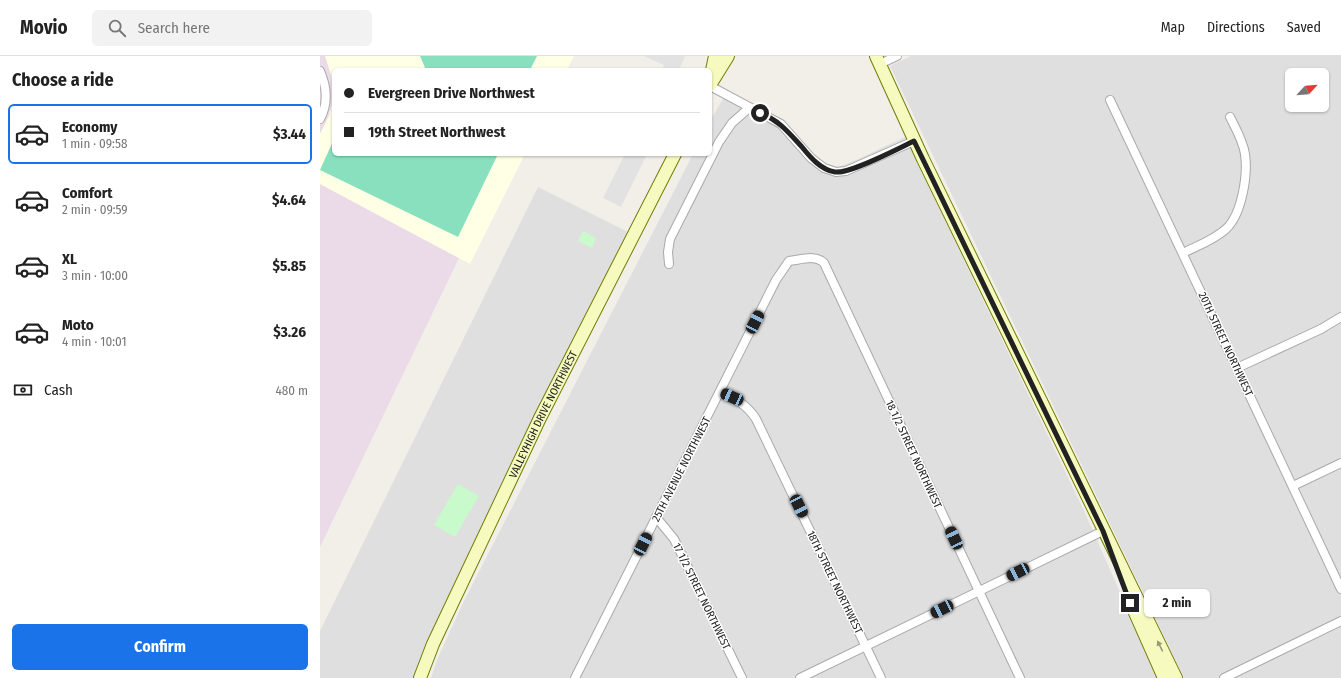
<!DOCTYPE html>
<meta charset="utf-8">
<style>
body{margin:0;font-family:"Fira Sans Condensed",sans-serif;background:#f2f2f2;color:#222;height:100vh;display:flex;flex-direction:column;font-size:15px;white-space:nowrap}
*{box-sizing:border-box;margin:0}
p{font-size:13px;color:#767676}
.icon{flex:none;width:22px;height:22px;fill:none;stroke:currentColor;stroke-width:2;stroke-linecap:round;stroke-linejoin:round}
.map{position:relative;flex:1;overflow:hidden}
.details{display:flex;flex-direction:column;background:#fff;width:320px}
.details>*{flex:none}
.banner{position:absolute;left:12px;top:12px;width:380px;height:88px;border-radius:6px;box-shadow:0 1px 3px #0004;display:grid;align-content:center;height:88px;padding:0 12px;background:#fff}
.needle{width:26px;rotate:64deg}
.tools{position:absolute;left:965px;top:12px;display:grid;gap:8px}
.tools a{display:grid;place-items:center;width:44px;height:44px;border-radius:6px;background:#fff;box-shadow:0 1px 3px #0004;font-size:20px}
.end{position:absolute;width:18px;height:18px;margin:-9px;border:5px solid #222;background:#fff;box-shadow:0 0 0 2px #fff}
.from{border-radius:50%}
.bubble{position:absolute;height:28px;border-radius:6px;background:#fff;box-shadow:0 1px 3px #0004;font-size:13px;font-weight:700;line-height:28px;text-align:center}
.car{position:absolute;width:12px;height:24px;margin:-12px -6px;border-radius:5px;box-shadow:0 0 3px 1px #0007;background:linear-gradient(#222 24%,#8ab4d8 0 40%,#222 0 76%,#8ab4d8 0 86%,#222 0)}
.banner b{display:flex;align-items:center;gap:14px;height:38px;font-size:15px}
.banner b+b{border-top:1px solid #e0e0e0}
.banner i{width:10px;height:10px;background:#222}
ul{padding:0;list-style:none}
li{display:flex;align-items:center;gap:12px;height:60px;margin:0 8px 6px;padding:0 4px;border:2px solid transparent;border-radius:6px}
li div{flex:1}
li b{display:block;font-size:15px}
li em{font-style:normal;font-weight:700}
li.active{border-color:#1a73e8}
li>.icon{width:36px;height:36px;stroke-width:1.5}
h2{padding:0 12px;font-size:18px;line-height:48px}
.pay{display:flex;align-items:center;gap:10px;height:44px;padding:0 12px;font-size:15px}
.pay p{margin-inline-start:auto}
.cta{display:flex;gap:8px;margin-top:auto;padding:8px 12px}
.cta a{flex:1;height:46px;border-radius:6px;background:#1a73e8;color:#fff;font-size:16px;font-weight:700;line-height:46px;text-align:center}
header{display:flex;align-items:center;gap:24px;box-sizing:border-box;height:56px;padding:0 20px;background:#fff;border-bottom:1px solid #e0e0e0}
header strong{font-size:19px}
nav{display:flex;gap:22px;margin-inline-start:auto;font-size:14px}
.search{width:280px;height:36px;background:#f2f2f2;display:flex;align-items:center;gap:10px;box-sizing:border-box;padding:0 14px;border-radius:6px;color:#767676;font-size:15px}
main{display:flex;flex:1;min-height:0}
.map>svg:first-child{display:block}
</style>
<header>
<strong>Movio</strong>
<div class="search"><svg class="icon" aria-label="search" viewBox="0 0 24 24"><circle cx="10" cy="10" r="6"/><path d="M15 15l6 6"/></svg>Search here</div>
<nav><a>Map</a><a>Directions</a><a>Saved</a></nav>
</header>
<main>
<section class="details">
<h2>Choose a ride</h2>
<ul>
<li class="active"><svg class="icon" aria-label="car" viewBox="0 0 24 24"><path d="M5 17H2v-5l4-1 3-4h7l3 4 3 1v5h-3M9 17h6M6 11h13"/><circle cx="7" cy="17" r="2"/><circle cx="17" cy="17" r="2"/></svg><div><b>Economy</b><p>1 min · 09:58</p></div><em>$3.44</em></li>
<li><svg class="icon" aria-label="car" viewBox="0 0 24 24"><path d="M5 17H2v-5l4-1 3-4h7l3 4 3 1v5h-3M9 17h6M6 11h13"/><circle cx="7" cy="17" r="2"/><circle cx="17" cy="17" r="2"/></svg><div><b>Comfort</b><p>2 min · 09:59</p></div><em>$4.64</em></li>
<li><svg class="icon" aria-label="car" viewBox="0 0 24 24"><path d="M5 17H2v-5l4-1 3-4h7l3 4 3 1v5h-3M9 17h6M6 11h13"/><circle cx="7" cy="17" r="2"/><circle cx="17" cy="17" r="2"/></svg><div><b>XL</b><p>3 min · 10:00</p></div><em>$5.85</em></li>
<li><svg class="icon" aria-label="car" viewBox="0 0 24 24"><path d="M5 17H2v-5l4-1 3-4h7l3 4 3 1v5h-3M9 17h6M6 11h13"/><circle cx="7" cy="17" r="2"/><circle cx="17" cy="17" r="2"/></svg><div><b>Moto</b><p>4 min · 10:01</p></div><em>$3.26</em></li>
</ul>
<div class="pay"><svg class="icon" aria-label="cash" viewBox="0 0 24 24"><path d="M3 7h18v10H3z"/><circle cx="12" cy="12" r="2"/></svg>Cash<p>480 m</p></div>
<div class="cta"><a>Confirm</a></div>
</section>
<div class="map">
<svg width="1021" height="622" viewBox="0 0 1021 622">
<rect width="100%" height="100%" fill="#f2efe9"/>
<!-- residential -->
<g fill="#e0dfdf" fill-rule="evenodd">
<path d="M591,0h430v622h-157l-294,-612zM972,19h30v30h-30z"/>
<path d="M407,36l48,24 9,7 28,32 16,9 10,3 16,-6 51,-24 180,376 73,165h-727l6,-18 26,-57 230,-449h17v-33z"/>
<path d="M218,131l96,48 -214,443h-100v-47z"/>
</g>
<!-- industrial -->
<g fill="#ebdbe8">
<path d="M0,0h5l4,9 5,33 -5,18 -9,18z"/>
<path d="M0,128l139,74 -139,289z"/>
</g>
<!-- education -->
<path fill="#ffffe5" d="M5,0h249l-7,14h-233v84h191l-55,110 -150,-80v-50l9,-18 5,-18 -1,-17z"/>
<!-- park -->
<g fill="#c8facc">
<path d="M263,175l13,7 -4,10 -14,-7z"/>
<path d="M138,428l21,12 -24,41 -21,-12z"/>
</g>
<!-- pitch -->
<g fill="#88e0be">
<path d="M100,0h117l-7,14h-104z"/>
<path d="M14,83v15h164l-40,83 -138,-67z"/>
</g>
<!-- parking -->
<g fill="#e2e2e2">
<path d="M324,0h41l-6,14h-17l2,-5z"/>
<path d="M305,98h22l-26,53 -18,-9z"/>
</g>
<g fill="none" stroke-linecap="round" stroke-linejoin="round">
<defs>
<g id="street">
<path d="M560,8l17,-8"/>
<path d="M0,15c7,16 8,33 0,48"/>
<path d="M390,30l71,38 30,34 13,10 12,4 10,-1 68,-30"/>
<path d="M790,44l231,489"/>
<path d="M863,197c14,-7 31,-13 43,-24 16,-15 22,-54 19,-75 -2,-13 -9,-25 -15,-37"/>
<path d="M349,208l-1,-12 2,-13 49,-97 13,-19 17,-15"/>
<path d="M917,312l84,-39 20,-12"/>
<path d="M401,336c15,7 26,13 35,27l125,259"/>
<path d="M973,430l48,-23"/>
<path d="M336,461l18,22 68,139"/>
<path d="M255,622l201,-398 13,-19c11,-1 27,-7 35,2l196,415"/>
<path d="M480,622l303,-147"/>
<path d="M904,622l117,-57"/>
</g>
<g id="secondary">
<path d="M556,0l47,103 253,519"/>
<path d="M390,24l5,-24"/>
<path d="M390,29l18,-29"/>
<path d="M808,541l36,81"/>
<path id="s1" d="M100,622l13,-34 107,-226 135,-264"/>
</g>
</defs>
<!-- street casing -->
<use href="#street" stroke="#a9a9a9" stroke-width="10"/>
<!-- secondary casing -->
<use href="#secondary" stroke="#707d05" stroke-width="14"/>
<!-- street -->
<use href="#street" stroke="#fff" stroke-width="8"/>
<!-- secondary -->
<use href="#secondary" stroke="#f7fabf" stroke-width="12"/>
</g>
<!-- one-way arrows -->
<defs><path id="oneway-solid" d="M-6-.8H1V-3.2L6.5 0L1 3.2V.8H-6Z"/></defs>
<use fill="#979978" href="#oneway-solid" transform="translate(840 590) rotate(-116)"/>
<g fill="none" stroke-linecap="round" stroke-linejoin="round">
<!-- route -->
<path stroke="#222" stroke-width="5" d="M440,57c20,8 28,19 42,34 8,10 19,23 33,25 15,2 64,-24 79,-31l189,390 27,72"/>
</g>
<g text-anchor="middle" stroke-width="3" stroke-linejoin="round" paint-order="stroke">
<!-- street labels -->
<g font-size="11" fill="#222" stroke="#fff">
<text transform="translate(906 288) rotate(65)" y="4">20TH STREET NORTHWEST</text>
<text dy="4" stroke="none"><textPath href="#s1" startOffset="291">VALLEYHIGH DRIVE NORTHWEST</textPath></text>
<text transform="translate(594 398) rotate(65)" y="4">18 1/2 STREET NORTHWEST</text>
<text transform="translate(361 413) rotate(-63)" y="4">25TH AVENUE NORTHWEST</text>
<text transform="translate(515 526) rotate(64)" y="4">18TH STREET NORTHWEST</text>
<text transform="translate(382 540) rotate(64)" y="4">17 1/2 STREET NORTHWEST</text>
</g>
</g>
</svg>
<div class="tools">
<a><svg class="needle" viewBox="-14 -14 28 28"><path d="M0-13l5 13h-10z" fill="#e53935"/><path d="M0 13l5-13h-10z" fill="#767676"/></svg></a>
</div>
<i class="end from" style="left:440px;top:57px"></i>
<i class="end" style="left:810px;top:547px"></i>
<div class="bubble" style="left:824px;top:533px;width:66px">2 min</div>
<i class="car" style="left:435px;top:266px;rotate:27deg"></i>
<i class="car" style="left:412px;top:341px;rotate:294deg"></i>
<i class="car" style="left:479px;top:450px;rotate:154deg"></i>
<i class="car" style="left:634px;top:482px;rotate:335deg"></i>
<i class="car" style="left:323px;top:488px;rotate:27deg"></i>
<i class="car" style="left:698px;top:516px;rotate:244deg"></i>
<i class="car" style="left:622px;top:553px;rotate:244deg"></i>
<div class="banner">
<b><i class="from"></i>Evergreen Drive Northwest</b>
<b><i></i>19th Street Northwest</b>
</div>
</div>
</main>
